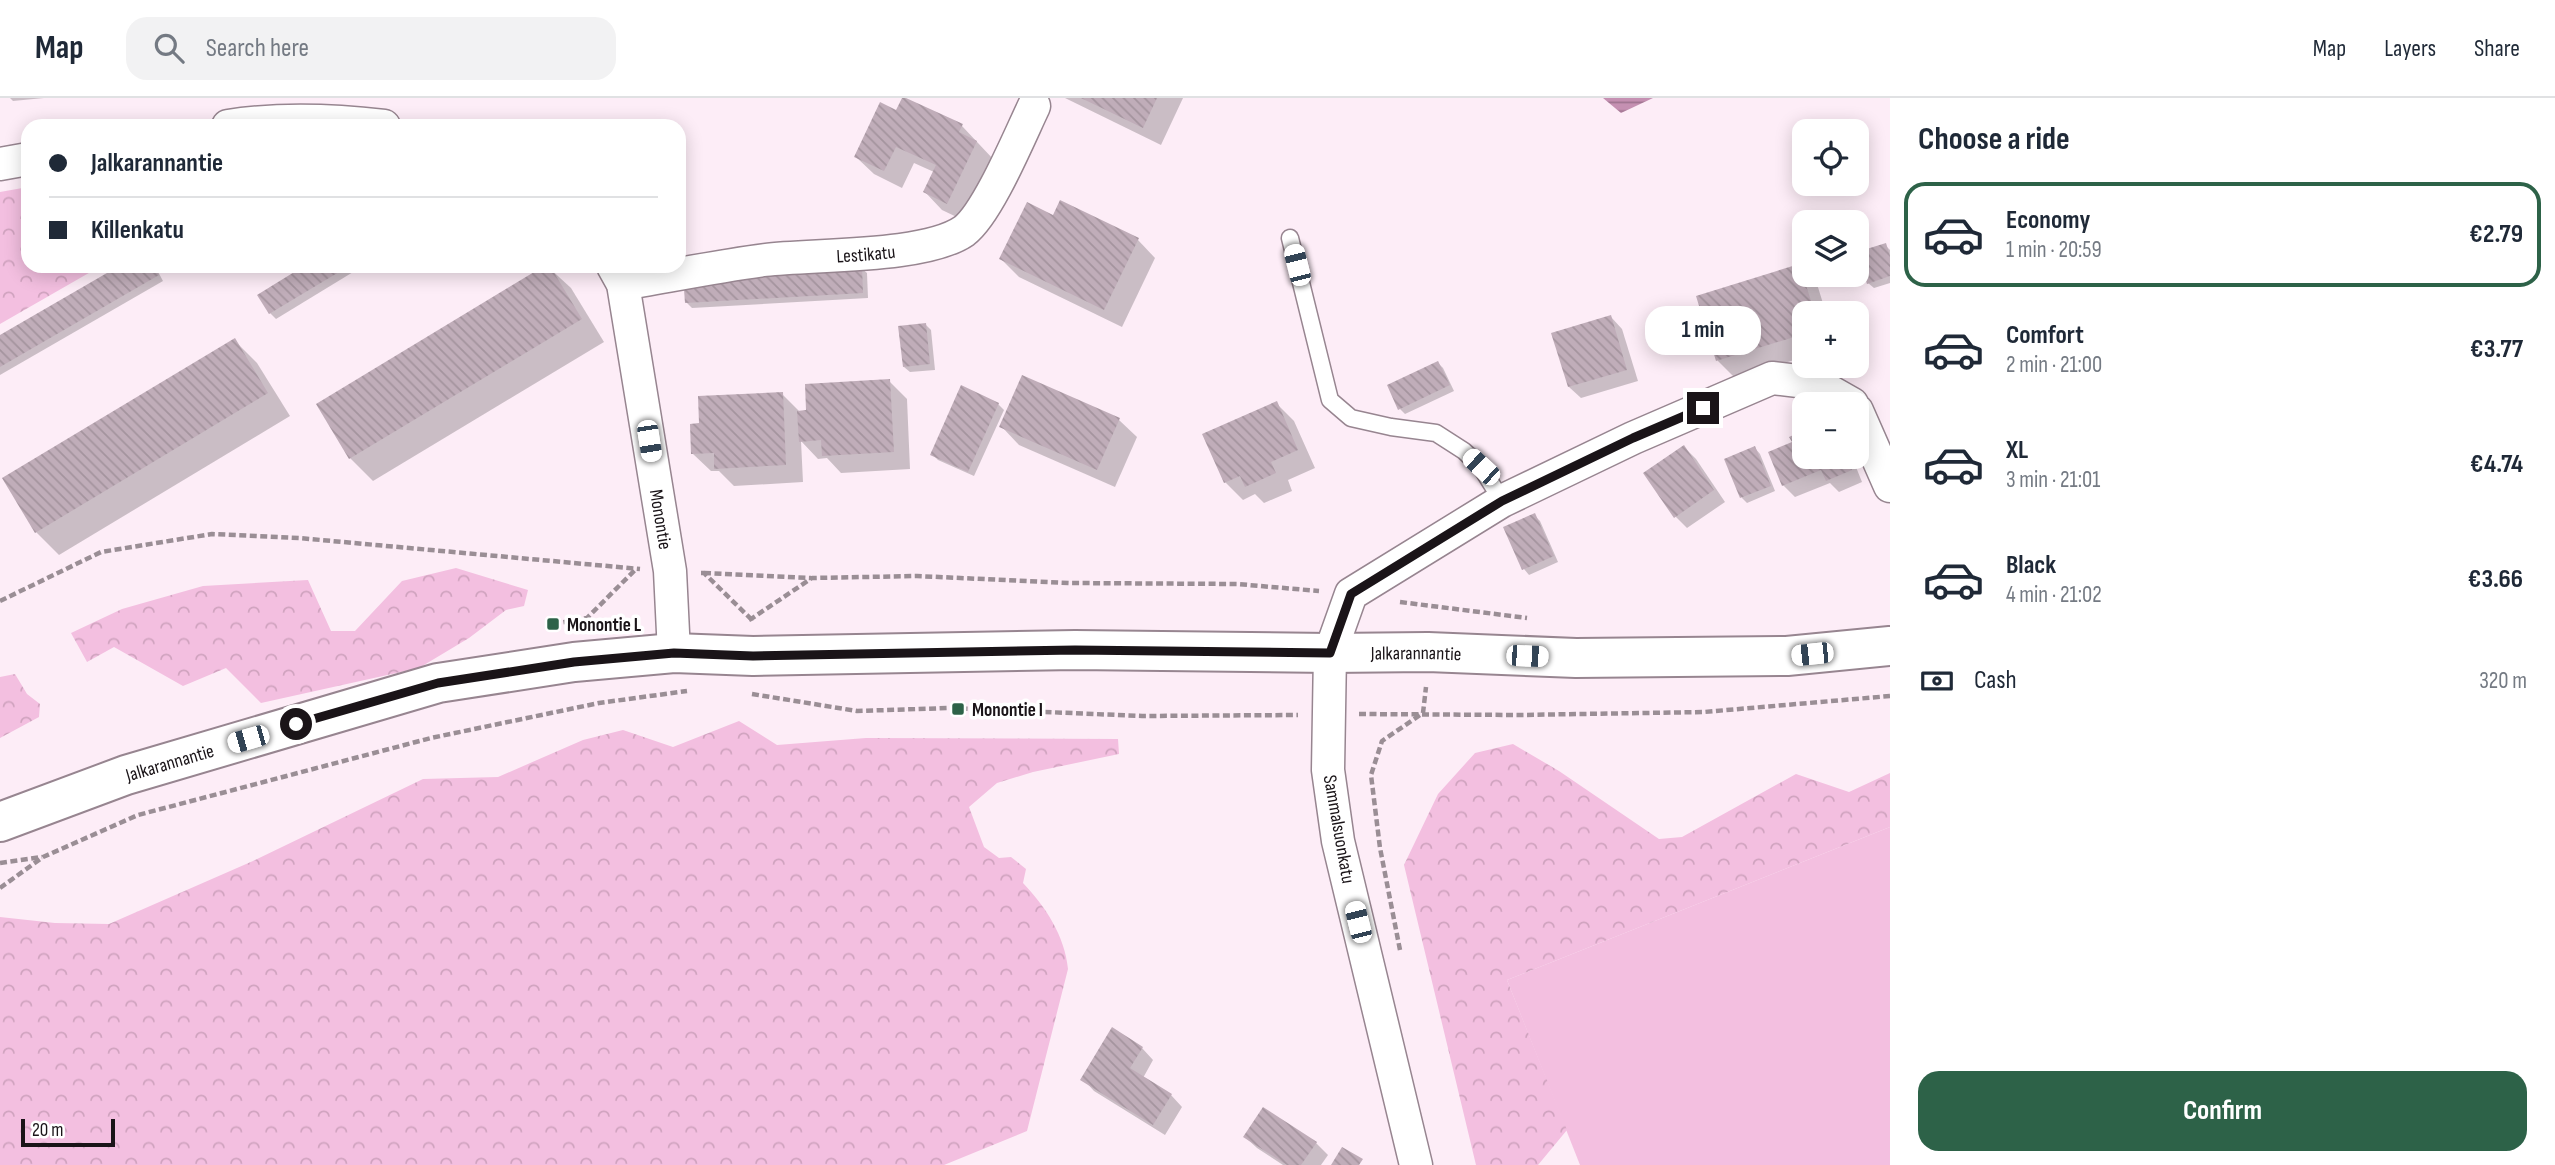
<!DOCTYPE html>
<meta charset="utf-8">
<style>
body{margin:0;font-family:"Sofia Sans Condensed",sans-serif;background:#f2f2f3;color:#1f2937;height:100vh;display:flex;flex-direction:column;font-size:26px;white-space:nowrap}
*{box-sizing:border-box;margin:0}
p{font-size:23px;color:#747a83}
.icon{flex:none;width:38px;height:38px;fill:none;stroke:currentColor;stroke-width:2;stroke-linecap:round;stroke-linejoin:round}
.map{position:relative;flex:1;overflow:hidden}
.sheet{display:flex;flex-direction:column;background:#fff;width:665px}
.sheet>*{flex:none}
.guide{position:absolute;left:21px;top:21px;width:665px;height:154px;border-radius:21px;box-shadow:0 4px 18px #0003;display:grid;align-content:center;height:154px;padding:0 28px;background:#fff}
.tools{position:absolute;left:1792px;top:21px;display:grid;gap:14px}
.tools a{display:grid;place-items:center;width:77px;height:77px;border-radius:14px;background:#fff;box-shadow:0 4px 18px #0003;font-size:35px}
.scale{position:absolute;left:21px;bottom:18px;width:94px;box-sizing:border-box;padding-left:7px;border:4px solid #1a1418;border-top:0;font-size:19px;line-height:24px;white-space:nowrap;color:#1a1418;-webkit-text-stroke:5px #fff;paint-order:stroke}
.end{position:absolute;width:32px;height:32px;margin:-16px;border:9px solid #1a1418;background:#fff;box-shadow:0 0 0 4px #fff}
.from{border-radius:50%}
.bubble{position:absolute;height:49px;border-radius:21px;background:#fff;box-shadow:0 4px 18px #0003;font-size:23px;font-weight:700;line-height:49px;text-align:center}
.car{position:absolute;width:21px;height:42px;margin:-21px -10px;border-radius:9px;box-shadow:0 0 5px 2px #0007;background:linear-gradient(#fff 24%,#345 0 40%,#fff 0 76%,#345 0 86%,#fff 0)}
.guide b{display:flex;align-items:center;gap:24px;height:66px;font-size:26px}
.guide b+b{border-top:2px solid #e0e1e3}
.guide i{width:18px;height:18px;background:#1f2937}
ul{padding:0;list-style:none}
li{display:flex;align-items:center;gap:21px;height:105px;margin:0 14px 10px;padding:0 14px;border:4px solid transparent;border-radius:21px}
li div{flex:1}
li b{display:block;font-size:26px}
li em{font-style:normal;font-weight:700}
li.active{border-color:#2d6248}
li>.icon{width:63px;height:63px;stroke-width:1.5}
h2{padding:0 28px;font-size:32px;line-height:84px}
.pay{display:flex;align-items:center;gap:18px;height:77px;padding:0 28px;font-size:26px}
.pay p{margin-inline-start:auto}
.primary-button{display:flex;gap:14px;margin-top:auto;padding:14px 28px}
.primary-button a{flex:1;height:80px;border-radius:21px;background:#2d6248;color:#fff;font-size:28px;font-weight:700;line-height:80px;text-align:center}
header{display:flex;align-items:center;gap:42px;box-sizing:border-box;height:98px;padding:0 35px;background:#fff;border-bottom:2px solid #e0e1e3}
header strong{font-size:33px}
nav{display:flex;gap:38px;margin-inline-start:auto;font-size:24px}
.search{width:490px;height:63px;background:#f2f2f3;display:flex;align-items:center;gap:18px;box-sizing:border-box;padding:0 24px;border-radius:21px;color:#747a83;font-size:26px}
main{display:flex;flex:1;min-height:0}
.map>svg:first-child{display:block}
</style>
<header>
<strong>Map</strong>
<div class="search"><svg class="icon" aria-label="search" viewBox="0 0 24 24"><circle cx="10" cy="10" r="6"/><path d="M15 15l6 6"/></svg>Search here</div>
<nav><a>Map</a><a>Layers</a><a>Share</a></nav>
</header>
<main>
<div class="map">
<svg width="1890" height="1067" viewBox="0 0 1890 1067">
<defs>
<pattern id="forest-crowns" width="20" height="18" patternUnits="userSpaceOnUse" patternTransform="scale(1.75)"><rect width="20" height="18" fill="#f3bfe0"/><path d="M2 6a3 3 0 1 1 6 0M12 15a3 3 0 1 1 6 0" fill="none" stroke="#d0a3bf"/></pattern>
<pattern id="water-rules" width="6" height="5" patternUnits="userSpaceOnUse" patternTransform="scale(1.75)"><rect width="6" height="5" fill="#c590b2"/><path d="M0 2.5h6" fill="none" stroke="#9f7490"/></pattern>
<pattern id="building-back-hatch" width="6" height="6" patternUnits="userSpaceOnUse" patternTransform="scale(1.75)"><rect width="6" height="6" fill="#c0adb9"/><path d="M-1 5l2 2M0 0l6 6M5-1l2 2" fill="none" stroke="#a4949e"/></pattern>
</defs>
<rect width="100%" height="100%" fill="#fdedf7"/>
<!-- grass -->
<path fill="#f3bfe0" d="M1890,729v338h-310l-73,-185z"/>
<!-- forest -->
<g fill="url(#forest-crowns)">
<path d="M28,89v79h73l-101,58v-132z"/>
<path d="M456,470l72,22 -4,16 -18,4 -37,28 -50,30 -158,35 -35,-35 -43,18 -69,-39 -27,15 -16,-29 51,-24 81,-23 105,-6 23,51h24l47,-50z"/>
<path d="M15,576l12,20 13,10 -1,13 -39,21v-61z"/>
<path d="M739,623l38,24 89,-7 252,1 1,15 -86,18 -36,11 -28,24 15,40 15,11 12,-1 15,12 -3,14c22,23 42,53 45,86l-41,162 -83,34h-944v-248l55,6 54,1 144,-63 170,-82 75,-2 85,-37 40,-10 50,17z"/>
<path d="M1513,646l46,27 100,68 23,-2 114,-63 53,18 41,-19v54l-383,153 60,150 -29,35h-62l-72,-300 34,-71 37,-41z"/>
</g>
<!-- water -->
<path fill="url(#water-rules)" d="M1603,0h50l-32,15z"/>
<!-- shadow -->
<g fill="#0003">
<path d="M10,0h34l-31,3z"/>
<path d="M1065,0h118l-22,47z"/>
<path d="M962,28l32,34 -29,61 -23,-11 -17,-18 9,-20 -20,-9 -12,25 -28,-14 -18,-17z"/>
<path d="M1054,119l84,23 17,18 -33,69 -103,-50 -18,-18z"/>
<path d="M1885,147l5,5v33l-16,5 -6,-5z"/>
<path d="M122,168h33l8,15 -163,94v-38z"/>
<path d="M308,168h55l-87,53 -6,-6z"/>
<path d="M547,168l24,22 33,54 -231,139 -23,-23z"/>
<path d="M1799,168l5,5v4h4l9,9 9,29h-22v44l-69,21 -17,-17 -20,-64z"/>
<path d="M861,170l6,5 1,25 -176,10 -6,-6z"/>
<path d="M1611,219l11,12 16,52 -57,17 -12,-11z"/>
<path d="M926,227l5,5 4,40 -25,2 -6,-5z"/>
<path d="M234,242l23,23 33,53 -231,139 -23,-23z"/>
<path d="M1438,265l5,5 11,23 -49,23 -5,-5z"/>
<path d="M889,283l18,18 3,70 -69,4 -14,-15 -9,1 -17,-18 2,41 -69,4 -15,-15h-8l-18,-17 8,-30 81,-30 18,18z"/>
<path d="M1276,305l18,18 21,47 -27,12 4,11 -28,12 -9,-9 -12,6 -18,-18z"/>
<path d="M998,306l6,6 -30,66 -36,-16 -6,-6z"/>
<path d="M1119,322l18,17 -22,50 -96,-42 -17,-18z"/>
<path d="M1804,334v25h48l10,25 -23,10 -9,-9 -35,14 -12,-12 11,-42 -3,-6z"/>
<path d="M1684,349l12,12 29,43 -38,26 -12,-12z"/>
<path d="M1755,350l5,6 15,37 -28,12 -5,-5 -16,-38z"/>
<path d="M1534,417l6,6 18,41 -29,13 -5,-6z"/>
<path d="M1142,950l11,12 -10,18 28,17 11,12 -17,28 -71,-44 -11,-12z"/>
<path d="M1245,1039l71,6 12,12 -7,10h-38l-26,-17z"/>
</g>
<!-- building -->
<g fill="url(#building-back-hatch)">
<path d="M902,0h4l57,26 -4,8 18,9 -30,63 -24,-12 13,-27 -40,-18 -12,24 -30,-14 26,-55 16,8z"/>
<path d="M1081,0h76l-14,30z"/>
<path d="M1060,102l79,38 -35,72 -105,-51 28,-57 26,13z"/>
<path d="M1886,145l4,13v20l-23,8 -10,-32z"/>
<path d="M1799,166l16,49h-11v21l-88,27 -20,-65z"/>
<path d="M119,168h35l5,9 -159,92v-32z"/>
<path d="M304,168h45l-80,48 -12,-19z"/>
<path d="M544,168h6l32,53 -233,140 -33,-55z"/>
<path d="M862,168l1,27 -178,10 -2,-27z"/>
<path d="M1611,217l16,55 -59,17 -17,-54z"/>
<path d="M926,225l4,41 -27,3 -5,-41z"/>
<path d="M235,240l33,55 -233,140 -33,-55z"/>
<path d="M1438,263l12,24 -52,25 -11,-25z"/>
<path d="M1022,277l98,43 -23,52 -98,-43z"/>
<path d="M890,281l4,73 -72,4 -1,-16 -22,2 -2,-31 9,-1 -1,-26z"/>
<path d="M961,287l38,18 -31,69 -38,-17z"/>
<path d="M783,294l3,73 -72,4v-16l-23,1 -1,-30 9,-1 -1,-27z"/>
<path d="M1277,303l21,49 -27,12 5,11 -31,14 -5,-11 -16,7 -22,-49z"/>
<path d="M1804,332v27h42l6,13 -26,11 -5,-11 -39,16 -14,-34 24,-10 -3,-5z"/>
<path d="M1684,347l30,45 -40,28 -31,-45z"/>
<path d="M1755,348l16,40 -31,12 -16,-39z"/>
<path d="M1535,415l19,43 -32,14 -19,-43z"/>
<path d="M1112,929l31,20 -13,21 42,26 -19,31 -73,-45z"/>
<path d="M1263,1009l54,35 -16,23h-14l-44,-28z"/>
<path d="M1342,1049l21,12 -4,6h-28z"/>
</g>
<g fill="none" stroke-linecap="round" stroke-linejoin="round">
<defs>
<path id="service" d="M1290,140l40,162 21,18 40,9 45,6 28,18 17,16 21,34"/>
<g id="minor">
<path d="M228,28c52,-8 104,-6 156,0"/>
<path d="M0,66l28,-5"/>
<path id="s1" d="M613,168l10,18 47,287 4,82"/>
<path id="s2" d="M623,186c47,-8 95,-18 142,-24 50,-6 160,-2 199,-29 24,-18 56,-96 70,-125"/>
<path d="M1857,313l33,75"/>
<path d="M1416,1067l-78,-324 -10,-71 2,-117 21,-59 151,-93 131,-63 139,-60 43,5 37,21"/>
</g>
<g id="secondary">
<path id="s3" d="M0,724l126,-47 312,-92 136,-21 100,-9 79,3 322,-6 255,3 98,-1 148,6 211,-2 103,-10"/>
</g>
</defs>
<!-- service casing -->
<use href="#service" stroke="#978590" stroke-width="19"/>
<!-- minor casing -->
<use href="#minor" stroke="#978590" stroke-width="35"/>
<!-- secondary casing -->
<use href="#secondary" stroke="#978590" stroke-width="42"/>
<!-- path -->
<g stroke="#9a8e95" stroke-width="4.5" stroke-dasharray="7 3.5" stroke-linecap="butt">
<path d="M701,475h3l47,46"/>
<path d="M704,475l107,5"/>
<path d="M0,503l101,-49 111,-18 87,4 341,31"/>
<path d="M1400,504l127,16"/>
<path d="M752,523l-1,-2 61,-41 105,-2 152,7 168,1 82,7"/>
<path d="M553,526l34,-6 48,-48"/>
<path d="M752,596l105,17 93,-3 192,8 156,-1"/>
<path d="M1359,616l161,1 184,-3 186,-16"/>
<path d="M0,765l42,-6"/>
<path d="M0,790l43,-31 95,-42 293,-77 168,-35 88,-12"/>
<path d="M1400,852l-20,-102 -9,-73 11,-34 41,-28 3,-26"/>
</g>
<!-- service -->
<use href="#service" stroke="#fff" stroke-width="16"/>
<!-- minor -->
<use href="#minor" stroke="#fff" stroke-width="32"/>
<!-- secondary -->
<use href="#secondary" stroke="#fff" stroke-width="38"/>
</g>
<g fill="none" stroke-linecap="round" stroke-linejoin="round">
<!-- route -->
<path stroke="#1a1418" stroke-width="9" d="M296,626l142,-41 136,-21 100,-9 79,3 322,-6 255,3 21,-59 151,-93 131,-63 70,-30"/>
</g>
<!-- markers -->
<g fill="#2d6248" stroke="#fff" stroke-width="2.5">
<rect x="546" y="519" width="14" height="14" rx="3.5"/>
<rect x="951" y="604" width="14" height="14" rx="3.5"/>
</g>
<g text-anchor="middle" stroke-width="7" stroke-linejoin="round" paint-order="stroke">
<!-- street labels -->
<g font-size="19" fill="#1a1418" stroke="#fff">
<text dy="7" stroke="none"><textPath href="#s2" startOffset="245">Lestikatu</textPath></text>
<text dy="7" stroke="none"><textPath href="#s1" startOffset="259">Monontie</textPath></text>
<text dy="7" stroke="none"><textPath href="#s3" startOffset="1440">Jalkarannantie</textPath></text>
<text dy="7" stroke="none"><textPath href="#s3" startOffset="180">Jalkarannantie</textPath></text>
<text transform="translate(1340 731) rotate(80)" y="7">Sammalsuonkatu</text>
</g>
<!-- poi labels -->
<g font-size="19" font-weight="bold" fill="#1a1418" stroke="#fff" text-anchor="start">
<text x="567" y="533">Monontie L</text>
<text x="972" y="618">Monontie I</text>
</g>
</g>
</svg>
<div class="tools">
<a><svg class="icon" aria-label="locate" viewBox="0 0 24 24"><circle cx="12" cy="12" r="6"/><path d="M12 2v4M12 18v4M2 12h4M18 12h4"/></svg></a>
<a><svg class="icon" aria-label="layers" viewBox="0 0 24 24"><path d="M12 4l9 5-9 5-9-5zM3 14l9 5 9-5"/></svg></a>
<a>+</a>
<a>−</a>
</div>
<div class="scale">20 m</div>
<i class="end from" style="left:296px;top:626px"></i>
<i class="end" style="left:1703px;top:310px"></i>
<div class="bubble" style="left:1645px;top:208px;width:116px">1 min</div>
<i class="car" style="left:1297px;top:167px;rotate:346deg"></i>
<i class="car" style="left:649px;top:343px;rotate:171deg"></i>
<i class="car" style="left:1481px;top:369px;rotate:313deg"></i>
<i class="car" style="left:1812px;top:556px;rotate:264deg"></i>
<i class="car" style="left:1527px;top:558px;rotate:92deg"></i>
<i class="car" style="left:248px;top:641px;rotate:254deg"></i>
<i class="car" style="left:1358px;top:824px;rotate:346deg"></i>
<div class="guide">
<b><i class="from"></i>Jalkarannantie</b>
<b><i></i>Killenkatu</b>
</div>
</div>
<section class="sheet">
<h2>Choose a ride</h2>
<ul>
<li class="active"><svg class="icon" aria-label="car" viewBox="0 0 24 24"><path d="M5 17H2v-5l4-1 3-4h7l3 4 3 1v5h-3M9 17h6M6 11h13"/><circle cx="7" cy="17" r="2"/><circle cx="17" cy="17" r="2"/></svg><div><b>Economy</b><p>1 min · 20:59</p></div><em>€2.79</em></li>
<li><svg class="icon" aria-label="car" viewBox="0 0 24 24"><path d="M5 17H2v-5l4-1 3-4h7l3 4 3 1v5h-3M9 17h6M6 11h13"/><circle cx="7" cy="17" r="2"/><circle cx="17" cy="17" r="2"/></svg><div><b>Comfort</b><p>2 min · 21:00</p></div><em>€3.77</em></li>
<li><svg class="icon" aria-label="car" viewBox="0 0 24 24"><path d="M5 17H2v-5l4-1 3-4h7l3 4 3 1v5h-3M9 17h6M6 11h13"/><circle cx="7" cy="17" r="2"/><circle cx="17" cy="17" r="2"/></svg><div><b>XL</b><p>3 min · 21:01</p></div><em>€4.74</em></li>
<li><svg class="icon" aria-label="car" viewBox="0 0 24 24"><path d="M5 17H2v-5l4-1 3-4h7l3 4 3 1v5h-3M9 17h6M6 11h13"/><circle cx="7" cy="17" r="2"/><circle cx="17" cy="17" r="2"/></svg><div><b>Black</b><p>4 min · 21:02</p></div><em>€3.66</em></li>
</ul>
<div class="pay"><svg class="icon" aria-label="cash" viewBox="0 0 24 24"><path d="M3 7h18v10H3z"/><circle cx="12" cy="12" r="2"/></svg>Cash<p>320 m</p></div>
<div class="primary-button"><a>Confirm</a></div>
</section>
</main>
